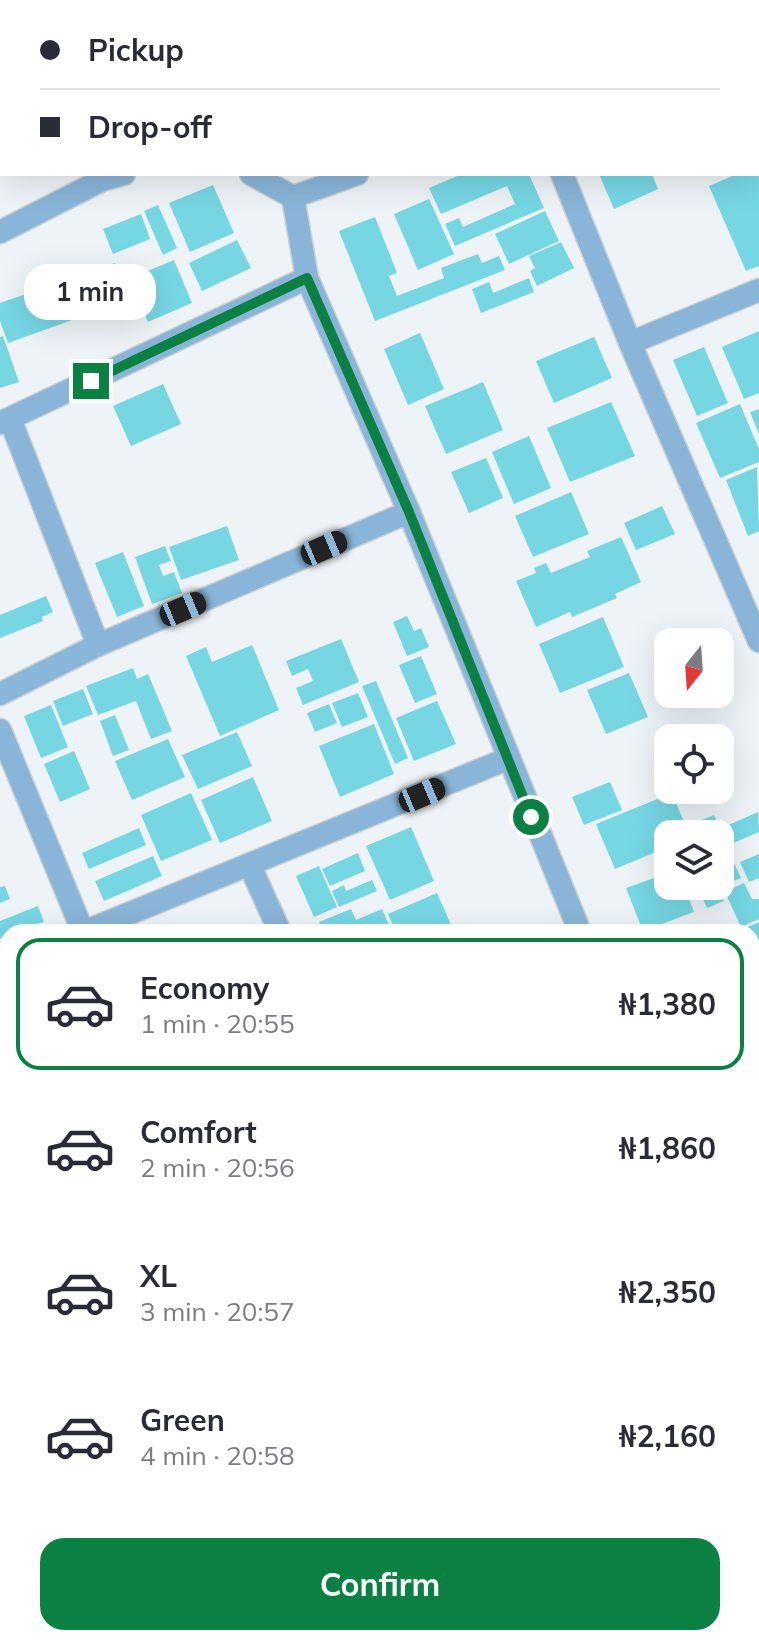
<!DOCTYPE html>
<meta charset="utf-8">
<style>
body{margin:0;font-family:Mulish,sans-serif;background:#f2f2f3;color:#2b2b33;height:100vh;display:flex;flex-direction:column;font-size:30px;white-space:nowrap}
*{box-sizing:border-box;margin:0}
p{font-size:26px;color:#7c7c81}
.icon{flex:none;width:44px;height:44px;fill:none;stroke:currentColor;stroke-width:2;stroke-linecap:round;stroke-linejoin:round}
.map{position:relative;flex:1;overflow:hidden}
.side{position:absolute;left:0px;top:924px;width:760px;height:722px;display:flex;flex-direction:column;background:#fff;border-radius:24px 24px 0 0;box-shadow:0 8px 32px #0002}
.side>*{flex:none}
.hud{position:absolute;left:0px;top:0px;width:760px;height:176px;box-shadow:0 8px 32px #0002;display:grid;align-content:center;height:176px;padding:0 40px;background:#fff}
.needle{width:52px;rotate:197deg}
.controls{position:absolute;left:654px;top:628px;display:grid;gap:16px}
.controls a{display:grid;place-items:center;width:80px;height:80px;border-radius:16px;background:#fff;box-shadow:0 8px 32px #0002;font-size:40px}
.end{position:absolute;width:36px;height:36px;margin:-18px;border:10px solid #0b8043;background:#fff;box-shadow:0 0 0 4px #fff}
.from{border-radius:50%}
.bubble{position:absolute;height:56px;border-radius:24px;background:#fff;box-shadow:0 8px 32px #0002;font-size:26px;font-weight:700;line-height:56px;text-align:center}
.car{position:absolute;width:24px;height:48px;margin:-24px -12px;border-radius:10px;box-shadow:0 0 6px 2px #0007;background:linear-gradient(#222 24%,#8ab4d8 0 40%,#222 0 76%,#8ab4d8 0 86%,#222 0)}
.hud b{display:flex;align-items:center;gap:28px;height:76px;font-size:30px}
.hud b+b{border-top:2px solid #e1e1e2}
.hud i{width:20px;height:20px;background:#2b2b33}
ul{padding:14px 0 0;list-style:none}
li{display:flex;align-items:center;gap:24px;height:132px;margin:0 16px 12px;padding:0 24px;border:4px solid transparent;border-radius:24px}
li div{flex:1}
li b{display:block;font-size:30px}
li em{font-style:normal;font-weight:700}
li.on{border-color:#0b8043}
li>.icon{width:72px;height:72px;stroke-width:1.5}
.action{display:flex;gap:16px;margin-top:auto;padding:16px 40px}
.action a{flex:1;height:92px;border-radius:24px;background:#0b8043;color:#fff;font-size:32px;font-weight:700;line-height:92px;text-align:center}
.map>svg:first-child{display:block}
</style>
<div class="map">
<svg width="759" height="1645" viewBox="0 0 759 1645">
<rect width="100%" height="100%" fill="#edf3f6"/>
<!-- green -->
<path fill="#bae8fa" d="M759,1425v220h-676l13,-7h656v-212z"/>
<!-- building -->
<g fill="#76d7e3">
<path d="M462,174h67l15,34 -89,38 -10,-22 14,-6 4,9 52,-23 -8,-18 -66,28 -12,-26z"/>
<path d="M599,174h53l6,15 -44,20z"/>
<path d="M737,174h22v92l-13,5 -37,-85z"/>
<path d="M213,185l21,48 -44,19 -21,-49z"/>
<path d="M429,199l25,55 -36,16 -24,-56z"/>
<path d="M158,205l19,43 -14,7 -19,-44z"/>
<path d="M545,211l14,30 -50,23 -14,-30z"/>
<path d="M141,214l9,25 -37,15 -10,-25z"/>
<path d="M375,217l22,56 -8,3 8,20 47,-18 -3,-10 37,-14 4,9 17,-7 6,14 -130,51 -36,-90z"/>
<path d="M237,240l14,28 -49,23 -13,-28z"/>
<path d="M561,242l13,26 -37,18 -7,-15 5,-3 -6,-12z"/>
<path d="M174,260l18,43 -44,19 -19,-43z"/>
<path d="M115,263l13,37 -120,43 -8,-22v-18z"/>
<path d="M529,278l5,14 -53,21 -9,-24 17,-7 4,11z"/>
<path d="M759,331v62l-15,6 -22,-52z"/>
<path d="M420,333l24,56 -36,16 -24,-56z"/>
<path d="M3,336l16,46 -19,6v-51z"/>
<path d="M594,337l18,41 -58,25 -18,-42z"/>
<path d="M704,347l24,56 -31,13 -24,-56z"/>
<path d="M483,382l20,48 -57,24 -21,-48z"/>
<path d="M163,384l18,40 -50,22 -18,-40z"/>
<path d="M611,402l24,54 -65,26 -23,-54z"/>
<path d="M740,404l19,45v13l-39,16 -24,-55z"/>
<path d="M759,409v25l-9,-22z"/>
<path d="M529,436l22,52 -37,16 -22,-52z"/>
<path d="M486,458l17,40 -34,15 -18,-41z"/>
<path d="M757,467l2,64 -11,5 -22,-56z"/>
<path d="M571,492l18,42 -56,23 -18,-41z"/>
<path d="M662,506l13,28 -39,16 -12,-27z"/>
<path d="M227,526l12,34 -58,20 -12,-33z"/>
<path d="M621,537l20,45 -26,12 2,4 -45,19 -2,-5 -34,15 -20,-46 20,-8 -2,-5 12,-5 5,10 39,-16 -3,-6z"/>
<path d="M165,546l6,15 -12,4 4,11 11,-4 8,21 -30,11 -17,-47z"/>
<path d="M123,552l21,54 -27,11 -22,-54z"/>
<path d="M46,596l7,16 -11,5 1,4 -43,17v-23z"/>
<path d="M407,616l7,15 7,-3 8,19 -22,9 -14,-34z"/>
<path d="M603,617l21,50 -64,26 -21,-49z"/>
<path d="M341,639l18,43 -56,23 -7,-17 17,-7 -5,-12 -16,7 -6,-15z"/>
<path d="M252,645l27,65 -59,26 -34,-80 20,-9 6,15z"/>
<path d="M421,656l16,38 -22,9 -16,-38z"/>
<path d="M133,668l4,11 11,-5 24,57 -21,8 -15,-38 -38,14 -12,-29z"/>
<path d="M629,673l19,44 -42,17 -19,-44z"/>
<path d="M376,681l32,77 -13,6 -33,-78z"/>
<path d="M83,689l10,25 -30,12 -10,-25z"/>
<path d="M358,693l10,24 -26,10 -10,-24z"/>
<path d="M437,701l19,43 -42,17 -18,-43z"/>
<path d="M329,704l8,19 -22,9 -8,-19z"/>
<path d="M51,705l17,42 -27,11 -17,-42z"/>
<path d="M115,715l14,35 -16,6 -13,-35z"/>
<path d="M374,724l20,50 -54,23 -21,-51z"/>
<path d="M237,732l15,34 -54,23 -16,-34z"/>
<path d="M168,739l17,38 -53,23 -17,-39z"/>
<path d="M74,751l16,38 -30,13 -16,-38z"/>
<path d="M253,777l19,44 -52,22 -19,-43z"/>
<path d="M610,782l12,28 -38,15 -12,-28z"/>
<path d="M191,793l21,47 -51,21 -20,-46z"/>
<path d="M672,793l17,41h-21v13l-53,22 -19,-45z"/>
<path d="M758,812l1,20 -28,12 -7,-17z"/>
<path d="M714,815l12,27 -6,2v-10h-18l-5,-12z"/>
<path d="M411,827l23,54 -44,19 -24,-54z"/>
<path d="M139,828l7,17 -57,24 -7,-16z"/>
<path d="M728,850l13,28 -19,8 -2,-33z"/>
<path d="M358,853l7,18 -35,15 -8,-17z"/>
<path d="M759,854v24l-10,4 -9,-20z"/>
<path d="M153,856l9,20 -58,25 -9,-20z"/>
<path d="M319,866l18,41 -23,10 -18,-41z"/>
<path d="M668,873v13h16l10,26 -51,19 -17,-43z"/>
<path d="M372,880l5,11 -38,16 -7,-16 12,-6 2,6z"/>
<path d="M744,883l8,16h7v20l-18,8 -16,-35z"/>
<path d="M5,886l5,13 -10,4v-16z"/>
<path d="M697,886h21l6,15 -17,7z"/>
<path d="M437,893l15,34 -10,5h-46l-8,-18z"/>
<path d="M38,906l6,16 -36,10 -8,7v-18z"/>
<path d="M351,909l5,11 26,-11 10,23h-69l-4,-10z"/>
<path d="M759,922v35l-5,3 -2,-28 -11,-2z"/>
<path d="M175,924l4,8h-22z"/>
<path d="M752,962l7,17v13l-7,3z"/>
<path d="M759,1008v26l-7,3v-18l6,-3 -3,-6z"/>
<path d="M759,1061v39l-7,-16v-20z"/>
<path d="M759,1115v50l-7,3v-50z"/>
</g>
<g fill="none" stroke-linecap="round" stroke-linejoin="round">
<defs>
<g id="minor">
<path d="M47,0v2"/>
<path d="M732,0l1,2"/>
<path d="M758,5h1"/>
<path d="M251,174l42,23"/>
<path d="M357,174l-64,23 14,81 102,234 171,420"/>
<path d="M562,174l68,169 129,298"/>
<path d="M102,180l22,-6"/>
<path d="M0,232l102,-52 -2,-6"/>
<path d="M630,343l129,-53"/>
<path d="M10,419l88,226"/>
<path d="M0,423l307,-145"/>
<path d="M0,694l98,-49 311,-133"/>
<path d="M0,730l83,202"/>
<path d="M250,866l30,66"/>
<path d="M84,932l423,-173"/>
<path d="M0,970l8,-3"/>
<path d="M752,1202l7,-4"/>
<path d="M0,1246l8,-4"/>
</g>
<path id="tertiary" d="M0,1418l8,19"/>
<g id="secondary">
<path d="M752,1303l7,-1"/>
<path d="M752,1348l7,-1"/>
<path d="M0,1587l8,-3"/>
<path d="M0,1634l8,-4"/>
</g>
</defs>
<!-- minor casing -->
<use href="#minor" stroke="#cad0d2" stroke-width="25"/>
<!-- tertiary casing -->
<use href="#tertiary" stroke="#cad0d2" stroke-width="31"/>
<!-- secondary casing -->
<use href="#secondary" stroke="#cad0d2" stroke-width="35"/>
<!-- minor -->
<use href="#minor" stroke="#89b5d8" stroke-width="22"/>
<!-- tertiary -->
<use href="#tertiary" stroke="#89b5d8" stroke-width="28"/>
<!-- secondary -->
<use href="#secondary" stroke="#5196c9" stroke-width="32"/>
</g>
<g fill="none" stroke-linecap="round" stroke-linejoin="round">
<!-- route -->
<path stroke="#0b8043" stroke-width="10" d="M91,381l216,-103 102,234 122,305"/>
</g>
</svg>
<div class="controls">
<a><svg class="needle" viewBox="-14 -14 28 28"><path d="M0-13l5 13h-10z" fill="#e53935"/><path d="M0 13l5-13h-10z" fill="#7c7c81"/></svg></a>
<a><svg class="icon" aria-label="locate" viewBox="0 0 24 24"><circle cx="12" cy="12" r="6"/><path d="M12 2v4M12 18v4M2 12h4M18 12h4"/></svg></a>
<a><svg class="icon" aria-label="layers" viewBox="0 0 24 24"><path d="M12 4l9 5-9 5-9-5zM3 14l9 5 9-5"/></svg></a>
</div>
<i class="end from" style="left:531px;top:817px"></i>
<i class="end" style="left:91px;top:381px"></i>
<div class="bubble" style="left:24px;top:264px;width:132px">1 min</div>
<i class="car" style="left:324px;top:548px;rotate:67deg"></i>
<i class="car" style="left:183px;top:609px;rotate:67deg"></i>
<i class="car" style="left:422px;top:795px;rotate:67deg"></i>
<div class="hud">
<b><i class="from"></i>Pickup</b>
<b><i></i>Drop-off</b>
</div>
<section class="side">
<ul>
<li class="on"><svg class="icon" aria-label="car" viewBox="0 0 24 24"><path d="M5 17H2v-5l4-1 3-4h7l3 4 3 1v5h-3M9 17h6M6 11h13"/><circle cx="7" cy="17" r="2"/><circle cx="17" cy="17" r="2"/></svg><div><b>Economy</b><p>1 min · 20:55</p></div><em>₦1,380</em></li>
<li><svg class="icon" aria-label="car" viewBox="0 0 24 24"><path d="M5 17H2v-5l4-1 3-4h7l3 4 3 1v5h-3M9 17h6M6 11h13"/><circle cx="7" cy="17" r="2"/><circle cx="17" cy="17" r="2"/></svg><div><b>Comfort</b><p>2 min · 20:56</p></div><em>₦1,860</em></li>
<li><svg class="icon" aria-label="car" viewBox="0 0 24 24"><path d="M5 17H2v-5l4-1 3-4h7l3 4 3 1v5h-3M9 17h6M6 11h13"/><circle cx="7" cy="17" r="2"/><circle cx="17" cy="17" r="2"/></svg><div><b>XL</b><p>3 min · 20:57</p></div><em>₦2,350</em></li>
<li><svg class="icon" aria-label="car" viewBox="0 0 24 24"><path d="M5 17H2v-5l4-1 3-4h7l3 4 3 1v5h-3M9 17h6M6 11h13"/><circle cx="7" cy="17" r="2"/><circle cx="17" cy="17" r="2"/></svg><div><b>Green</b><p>4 min · 20:58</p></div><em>₦2,160</em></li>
</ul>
<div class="action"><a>Confirm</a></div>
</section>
</div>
